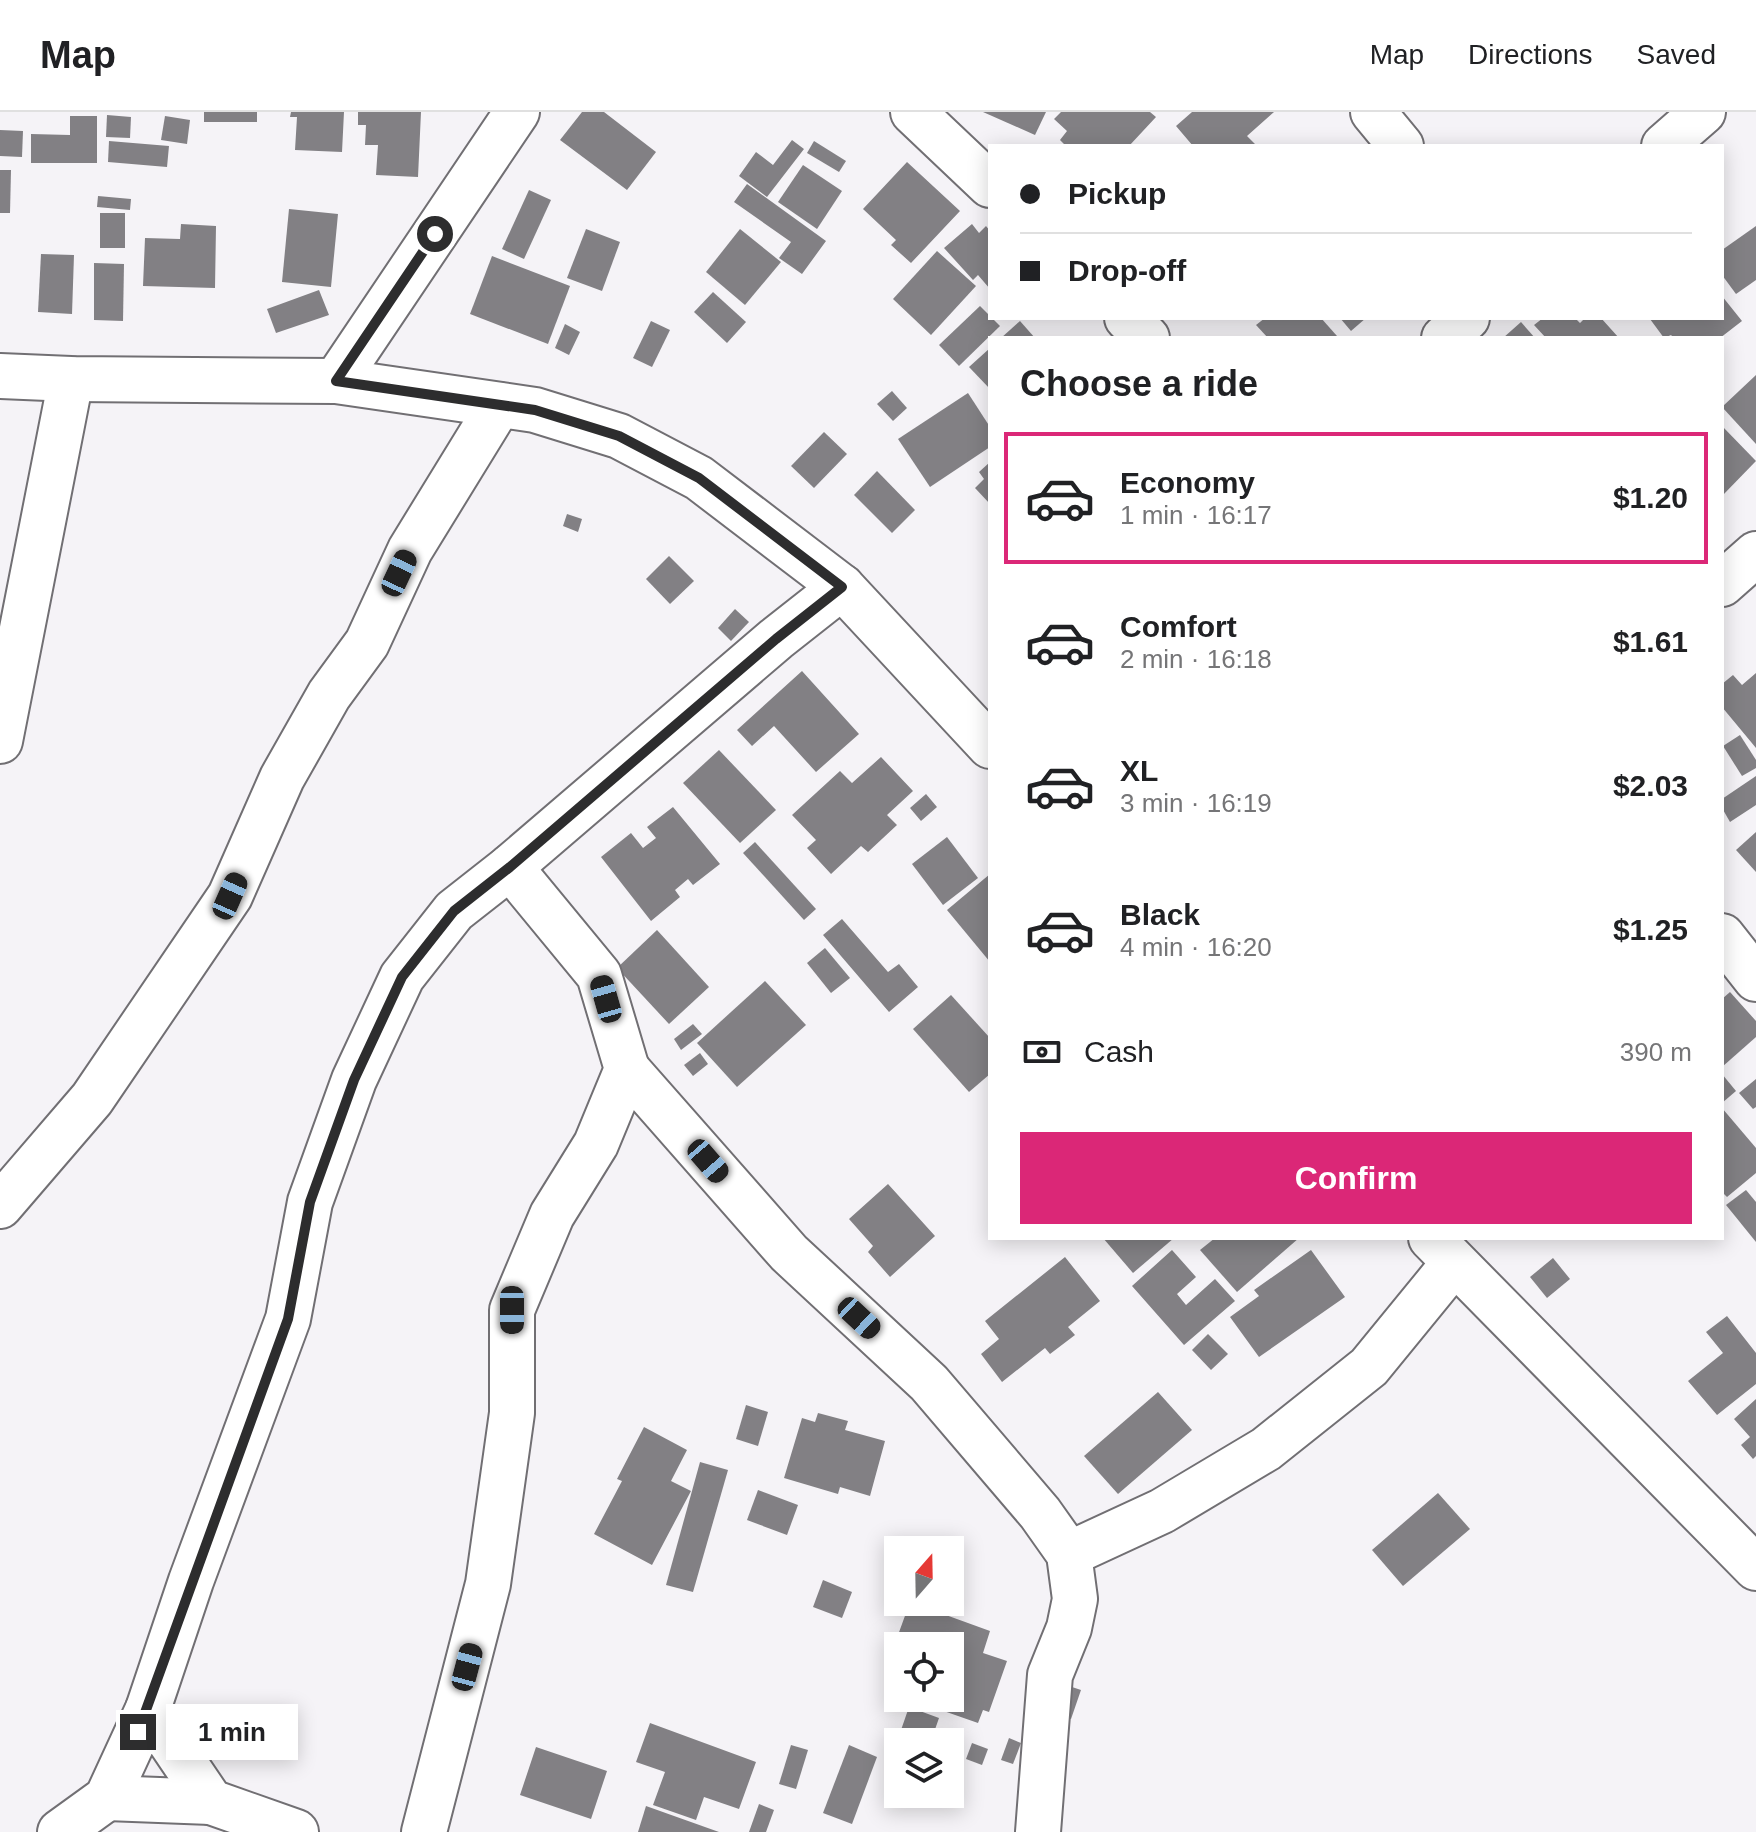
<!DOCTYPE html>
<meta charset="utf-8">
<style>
body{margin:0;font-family:Helvetica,sans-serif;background:#f6f6f6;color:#202124;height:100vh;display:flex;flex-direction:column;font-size:30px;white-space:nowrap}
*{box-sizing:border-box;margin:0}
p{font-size:26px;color:#757577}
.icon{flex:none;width:44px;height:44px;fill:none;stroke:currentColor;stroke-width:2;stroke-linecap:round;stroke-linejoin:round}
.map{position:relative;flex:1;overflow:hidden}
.details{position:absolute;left:988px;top:224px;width:736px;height:904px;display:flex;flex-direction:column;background:#fff;border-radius:0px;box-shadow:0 4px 20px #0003}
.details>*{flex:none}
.banner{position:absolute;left:988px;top:32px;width:736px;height:176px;border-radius:0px;box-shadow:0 4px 20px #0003;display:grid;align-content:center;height:176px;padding:0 32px;background:#fff}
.needle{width:52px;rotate:20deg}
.controls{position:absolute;left:884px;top:1424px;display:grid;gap:16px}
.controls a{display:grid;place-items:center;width:80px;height:80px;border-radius:0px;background:#fff;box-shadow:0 4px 20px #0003;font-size:40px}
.end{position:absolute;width:36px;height:36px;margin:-18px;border:10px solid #2d2d2e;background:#fff;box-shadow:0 0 0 4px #fff}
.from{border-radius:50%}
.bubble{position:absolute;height:56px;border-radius:0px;background:#fff;box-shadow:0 4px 20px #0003;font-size:26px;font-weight:700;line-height:56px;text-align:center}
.car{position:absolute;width:24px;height:48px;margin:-24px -12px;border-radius:10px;box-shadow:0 0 6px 2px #0007;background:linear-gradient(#222 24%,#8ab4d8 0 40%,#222 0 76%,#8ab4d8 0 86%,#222 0)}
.banner b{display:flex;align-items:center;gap:28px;height:76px;font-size:30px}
.banner b+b{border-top:2px solid #e0e0e0}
.banner i{width:20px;height:20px;background:#202124}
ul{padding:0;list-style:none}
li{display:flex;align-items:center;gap:24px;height:132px;margin:0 16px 12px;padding:0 16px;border:4px solid transparent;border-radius:0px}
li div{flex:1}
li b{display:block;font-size:30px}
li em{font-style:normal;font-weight:700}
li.current{border-color:#db2777}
li>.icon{width:72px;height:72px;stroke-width:1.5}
h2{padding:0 32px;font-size:36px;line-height:96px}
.pay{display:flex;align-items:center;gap:20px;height:88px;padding:0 32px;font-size:30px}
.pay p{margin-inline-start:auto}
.action{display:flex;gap:16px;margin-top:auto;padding:16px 32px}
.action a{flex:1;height:92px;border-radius:0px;background:#db2777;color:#fff;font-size:32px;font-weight:700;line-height:92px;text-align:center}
header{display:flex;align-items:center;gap:48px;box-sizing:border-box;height:112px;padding:0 40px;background:#fff;border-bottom:2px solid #e0e0e0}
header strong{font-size:38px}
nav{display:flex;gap:44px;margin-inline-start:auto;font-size:28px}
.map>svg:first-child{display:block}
</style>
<header>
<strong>Map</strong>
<nav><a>Map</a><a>Directions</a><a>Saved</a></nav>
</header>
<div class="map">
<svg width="1756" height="1720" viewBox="0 0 1756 1720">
<rect width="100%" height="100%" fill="#f5f3f7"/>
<!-- building -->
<g fill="#828084">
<rect x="204" y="0" width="53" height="10"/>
<path d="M291,0h53l-2,40 -47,-2 2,-33h-7z"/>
<path d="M358,0h63l-3,65 -42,-2 2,-30h-13l1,-20h-8z"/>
<path d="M582,0h22l52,40 -29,38 -67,-50z"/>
<path d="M983,0h63l-11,23z"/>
<path d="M1061,0h89l6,5 -27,29h-63l-6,-6 7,-9 -13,-12z"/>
<path d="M1192,0h82l-27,24 10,10h-64l-17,-20z"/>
<path d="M107,3l24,2 -1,21 -24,-1z"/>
<path d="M70,4h27v47h-66v-29l39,1z"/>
<path d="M165,4l25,4 -3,24 -26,-4z"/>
<path d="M0,18l23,1 -1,26 -22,-1z"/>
<path d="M792,28l12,9 -37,48 -28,-21 17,-24 17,13z"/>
<path d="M109,29l60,5 -2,21 -59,-5z"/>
<path d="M814,29l32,20 -7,11 -32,-19z"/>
<path d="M907,50l53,49 -49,52 -20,-18 5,-5 -33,-31z"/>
<path d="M803,53l39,26 -25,38 -39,-27z"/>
<path d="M0,58h11l-1,43h-10z"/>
<path d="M747,72l79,57 -24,33 -23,-16 12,-16 -57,-40z"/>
<path d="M529,78l22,10 -27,59 -22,-10z"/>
<path d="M98,84l33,3 -1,11 -33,-3z"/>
<path d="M289,97l49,5 -7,73 -49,-5z"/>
<rect x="100" y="101" width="25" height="35"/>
<path d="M181,112l35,2 -1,62 -72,-2 2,-48 35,1z"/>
<path d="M972,112l7,9 7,-7 4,5v58l-12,-14 -5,5 -29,-32z"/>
<path d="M1756,114v54l-20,14 -14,-19v-25z"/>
<path d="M586,117l34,13 -18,49 -35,-13z"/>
<path d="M740,117l41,33 -36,43 -39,-33z"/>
<path d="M937,139l39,35 -45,49 -38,-36z"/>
<path d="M41,142l33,1 -2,59 -34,-2z"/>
<path d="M492,144l78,30 -22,58 -78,-30z"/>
<path d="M94,151l30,1 -1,57 -29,-1z"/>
<path d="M319,178l10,25 -53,18 -9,-24z"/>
<path d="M713,180l33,30 -19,21 -33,-31z"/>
<path d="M1722,184l20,25 -22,17h-46l-3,-3 -7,3 -14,-19 72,-1z"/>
<path d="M980,194l20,20 -41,40 -20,-21z"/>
<path d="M1265,206h56l16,18 -69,2 -12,-13z"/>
<path d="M1340,206h26l-15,13z"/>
<path d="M1543,206h32l5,5 5,-5h16l18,20h-73l-12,-13z"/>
<path d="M651,209l19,9 -18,37 -19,-9z"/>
<path d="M1020,209l15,17h-34z"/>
<path d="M1521,210l14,16h-32z"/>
<path d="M565,212l15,8 -11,23 -14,-7z"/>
<path d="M990,236v41l-21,-22z"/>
<path d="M1756,263v69l-34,-37z"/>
<path d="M892,279l15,17 -14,13 -16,-17z"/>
<path d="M968,281l22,34v20l-60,40 -32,-48z"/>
<path d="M1722,314l34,35 -34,35z"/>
<path d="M824,320l23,22 -33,34 -23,-22z"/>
<path d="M990,350v42l-15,-16 9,-9 -5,-7z"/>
<path d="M877,359l38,39 -23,23 -38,-38z"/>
<path d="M567,402l15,5 -4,13 -15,-6z"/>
<path d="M669,444l25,25 -24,23 -24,-25z"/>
<path d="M735,497l14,13 -18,19 -13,-13z"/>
<path d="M802,559l57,63 -43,38 -42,-46 -22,20 -15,-16z"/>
<path d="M1756,561v75l-34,-41v-23l11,-9 9,10z"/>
<path d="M1740,623l16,25v8l-14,8 -19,-30z"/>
<path d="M719,638l57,60 -36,33 -57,-60z"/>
<path d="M881,645l32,34 -26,24 10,10 -29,27 -7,-6 -30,28 -24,-26 9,-8 -24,-25 48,-44 12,12z"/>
<path d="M1756,664v29l-26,17 -8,-14v-9z"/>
<path d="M926,682l11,13 -16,14 -11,-13z"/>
<path d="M673,695l47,57 -27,21 -5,-6 -13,11 5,7 -29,24 -50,-64 30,-24 12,15 13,-10 -9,-11z"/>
<path d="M1756,720v40l-20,-22z"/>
<path d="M947,725l31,41 -35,27 -31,-41z"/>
<path d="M755,730l61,67 -12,11 -61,-67z"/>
<path d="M990,762v88l-43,-52z"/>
<path d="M842,807l46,53 11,-8 19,23 -29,25 -66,-77z"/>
<path d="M657,818l52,57 -40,37 -52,-56z"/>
<path d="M825,836l25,30 -19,15 -24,-30z"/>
<path d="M765,869l41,44 -69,62 -40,-44z"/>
<path d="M1730,880l26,29v16l-34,30v-68z"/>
<path d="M951,883l39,43v36l-21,18 -56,-63z"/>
<path d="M693,912l9,10 -21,16 -7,-11z"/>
<path d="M700,941l8,11 -15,12 -9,-11z"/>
<path d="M1722,962l14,17 -14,12z"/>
<path d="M1756,967v28l-3,2 -14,-16z"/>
<path d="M1722,996l34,40v25l-29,24 -5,-5z"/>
<path d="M888,1072l47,52 -45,41 -22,-25 5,-6 -24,-27z"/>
<path d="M1746,1078l10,12v40l-30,-37z"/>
<path d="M1103,1126h71l-41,35z"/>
<path d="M1215,1126h84l-62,54 -37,-42z"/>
<path d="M1172,1138l24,27 -19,17 9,11 29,-26 20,22 -51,44 -52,-59z"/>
<path d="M1311,1138l34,47 -86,60 -29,-40 29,-21 -5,-6z"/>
<path d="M1065,1145l35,44 -32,26 7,8 -25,19 -5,-6 -43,34 -21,-28 18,-15 -14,-18z"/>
<path d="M1553,1146l17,21 -23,19 -17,-21z"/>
<path d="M1727,1204l29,37v31l-39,31 -29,-34 35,-28 -17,-21z"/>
<path d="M1208,1222l20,20 -17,16 -19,-20z"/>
<path d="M1158,1280l34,38 -74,64 -34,-38z"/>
<path d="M1756,1287v57l-3,3 -12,-14 9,-8 -16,-18z"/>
<path d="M746,1293l22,7 -10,34 -22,-7z"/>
<path d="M818,1301l30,8 -3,9 40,11 -15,55 -30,-9 -2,7 -54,-16 18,-60 13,4z"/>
<path d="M644,1315l43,23 -16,31 20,10 -39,74 -58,-31 28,-53 -5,-2z"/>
<path d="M700,1350l28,8 -35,122 -27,-7z"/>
<path d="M758,1378l40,15 -11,30 -40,-15z"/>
<path d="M1438,1381l32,36 -67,57 -31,-36z"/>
<path d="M823,1468l29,12 -10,26 -29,-11z"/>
<path d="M910,1490l80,29 -7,22 24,8 -18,51 -6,-2 -5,13 -40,-14 4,-11h8v-52h-38l2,-5 -16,-6z"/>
<path d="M893,1539l5,2v28l-14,-6z"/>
<path d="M1060,1571l21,7 -10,29 -21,-7z"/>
<path d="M909,1595l30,11 -8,23 -30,-11z"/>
<path d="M650,1611l106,39 -17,47 -35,-12 -8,23 -43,-15 12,-33 -29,-10z"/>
<path d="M1009,1626l12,5 -8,21 -12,-4z"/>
<path d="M972,1631l16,6 -6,16 -16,-6z"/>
<path d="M791,1633l17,5 -12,39 -17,-5z"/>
<path d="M849,1633l28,12 -25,67 -29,-11z"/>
<path d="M536,1635l71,24 -16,48 -71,-24z"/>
<path d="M759,1692l15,6 -8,22h-17z"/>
<path d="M646,1694l73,26h-81z"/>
</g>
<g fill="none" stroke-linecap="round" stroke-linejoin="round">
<defs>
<g id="minor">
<path d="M913,0l77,73"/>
<path d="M1373,0l28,34"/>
<path d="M1664,34l39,-34"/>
<path d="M1127,206l20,20"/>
<path d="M1444,226l23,-20"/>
<path d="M0,264l71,3 265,2 199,29 84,26 80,42 143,109 148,159"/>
<path d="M336,269l181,-269"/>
<path d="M1722,472l34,-30"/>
<path d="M0,629l71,-362"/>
<path d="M1722,824l34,43"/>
<path d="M627,957l162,184 140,130 111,130 29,41 6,45 -6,29 -19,47 -12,157"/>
<path d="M0,1094l92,-107 138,-203 52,-118 47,-83 38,-52 43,-93 89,-145"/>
<path d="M1431,1126l325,330"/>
<path d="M1069,1442l93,-43 104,-62 103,-82 85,-104"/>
<path d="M148,1597l63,93 85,30"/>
<path d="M107,1686l104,4"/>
<path d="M60,1720l47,-34 41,-89 43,-128 97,-262 22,-117 44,-122 48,-103 52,-66 56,-44 266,-228 66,-52"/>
<path d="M424,1720l64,-248 24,-171v-103l40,-95 44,-71 31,-75 -28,-94 -89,-108"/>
</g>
</defs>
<!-- minor casing -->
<use href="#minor" stroke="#716f73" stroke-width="48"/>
<!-- minor -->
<use href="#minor" stroke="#fff" stroke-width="44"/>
</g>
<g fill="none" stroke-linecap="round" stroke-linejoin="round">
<!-- route -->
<path stroke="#2d2d2e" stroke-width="10" d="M138,1620l150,-413 22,-117 44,-122 48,-103 52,-66 56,-44 266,-228 66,-52 -143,-109 -80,-42 -84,-26 -199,-29 99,-147"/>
</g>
</svg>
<div class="controls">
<a><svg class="needle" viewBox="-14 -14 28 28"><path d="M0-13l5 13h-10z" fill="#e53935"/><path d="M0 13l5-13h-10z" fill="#757577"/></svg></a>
<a><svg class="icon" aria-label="locate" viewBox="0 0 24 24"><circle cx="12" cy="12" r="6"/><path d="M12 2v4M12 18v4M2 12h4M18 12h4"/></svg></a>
<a><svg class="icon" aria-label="layers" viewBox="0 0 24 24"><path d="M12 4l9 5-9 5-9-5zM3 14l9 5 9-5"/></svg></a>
</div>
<i class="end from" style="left:435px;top:122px"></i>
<i class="end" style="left:138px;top:1620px"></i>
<div class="bubble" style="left:166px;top:1592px;width:132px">1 min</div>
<i class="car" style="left:399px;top:461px;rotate:25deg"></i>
<i class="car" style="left:230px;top:784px;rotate:24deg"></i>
<i class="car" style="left:606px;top:887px;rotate:344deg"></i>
<i class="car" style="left:708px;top:1049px;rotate:139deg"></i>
<i class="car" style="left:512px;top:1198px;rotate:180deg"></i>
<i class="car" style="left:859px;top:1206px;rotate:133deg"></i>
<i class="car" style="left:467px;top:1555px;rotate:15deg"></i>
<div class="banner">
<b><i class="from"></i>Pickup</b>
<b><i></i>Drop-off</b>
</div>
<section class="details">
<h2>Choose a ride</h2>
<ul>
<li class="current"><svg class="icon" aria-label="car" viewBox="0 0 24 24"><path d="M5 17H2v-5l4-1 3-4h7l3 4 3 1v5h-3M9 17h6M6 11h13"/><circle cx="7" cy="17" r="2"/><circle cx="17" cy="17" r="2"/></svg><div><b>Economy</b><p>1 min · 16:17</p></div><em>$1.20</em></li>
<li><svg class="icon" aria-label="car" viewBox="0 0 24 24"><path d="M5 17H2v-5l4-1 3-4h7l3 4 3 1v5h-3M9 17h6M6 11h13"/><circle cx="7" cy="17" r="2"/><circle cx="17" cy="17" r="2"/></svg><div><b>Comfort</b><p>2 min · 16:18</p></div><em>$1.61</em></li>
<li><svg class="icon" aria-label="car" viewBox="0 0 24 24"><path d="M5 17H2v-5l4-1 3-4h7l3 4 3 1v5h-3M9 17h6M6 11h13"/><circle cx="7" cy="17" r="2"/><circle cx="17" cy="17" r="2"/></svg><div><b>XL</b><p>3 min · 16:19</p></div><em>$2.03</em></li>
<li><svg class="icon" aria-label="car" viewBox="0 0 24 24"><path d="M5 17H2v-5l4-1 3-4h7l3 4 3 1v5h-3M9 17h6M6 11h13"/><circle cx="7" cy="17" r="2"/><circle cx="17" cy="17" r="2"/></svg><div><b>Black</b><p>4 min · 16:20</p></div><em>$1.25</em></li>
</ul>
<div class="pay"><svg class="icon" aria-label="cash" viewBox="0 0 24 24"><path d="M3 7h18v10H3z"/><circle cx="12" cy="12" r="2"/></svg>Cash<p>390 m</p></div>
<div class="action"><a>Confirm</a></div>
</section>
</div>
